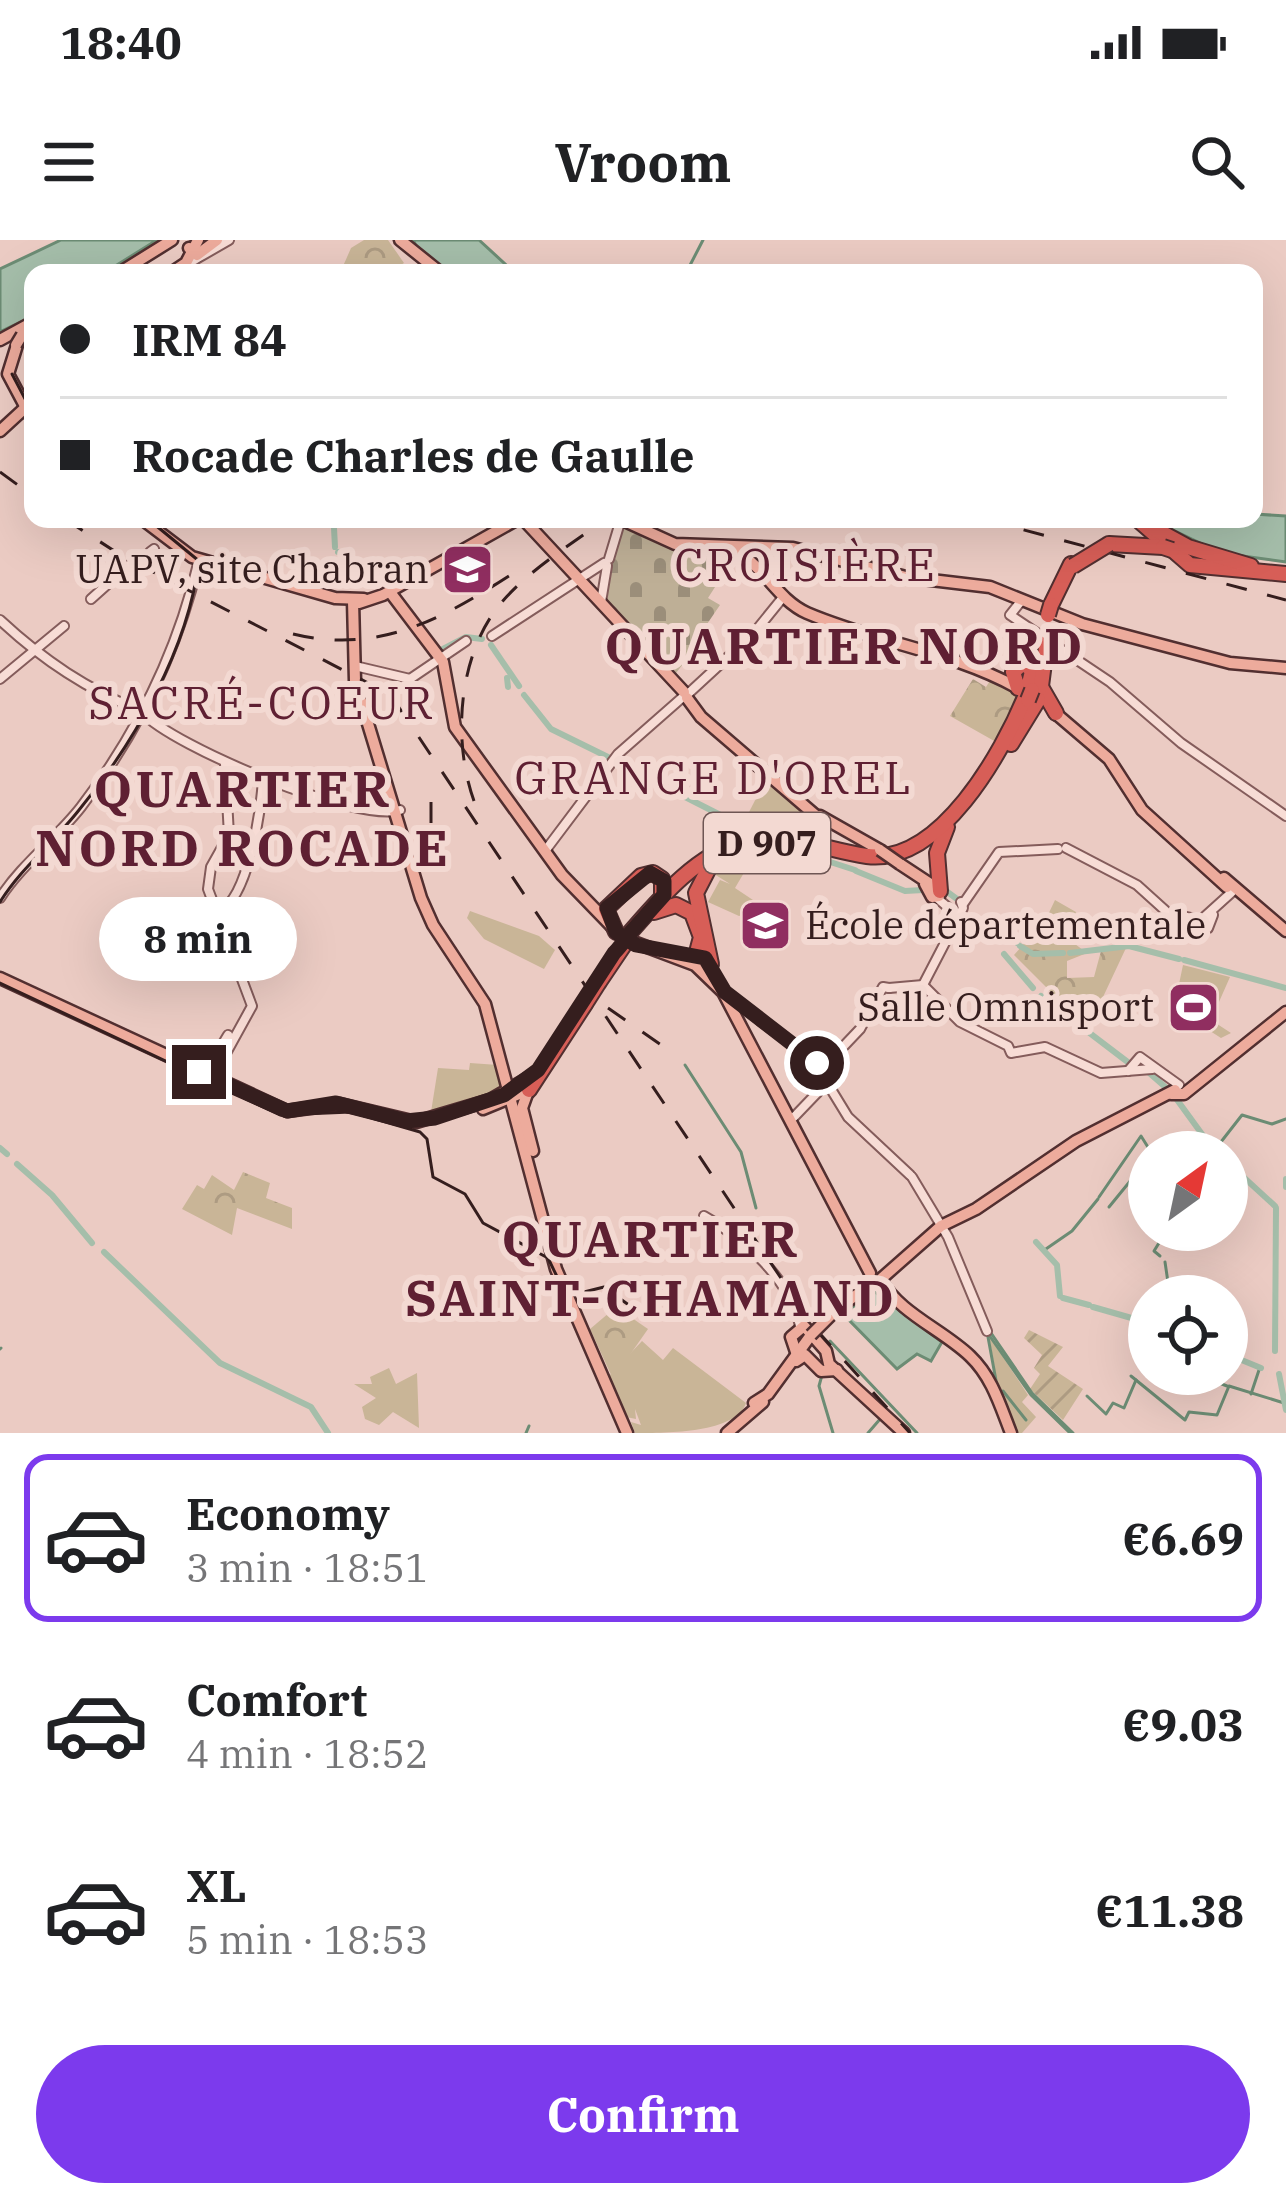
<!DOCTYPE html>
<meta charset="utf-8">
<style>
body{margin:0;font-family:"IBM Plex Serif",serif;background:#f6f6f6;color:#202124;height:100vh;display:flex;flex-direction:column;font-size:45px;white-space:nowrap}
*{box-sizing:border-box;margin:0}
p{font-size:39px;color:#757577}
.icon{flex:none;width:66px;height:66px;fill:none;stroke:currentColor;stroke-width:2;stroke-linecap:round;stroke-linejoin:round}
.map{position:relative;height:1193px;overflow:hidden}
.sheet{display:flex;flex-direction:column;background:#fff;flex:1}
.sheet>*{flex:none}
.hud{position:absolute;left:24px;top:24px;width:1239px;height:264px;border-radius:24px;box-shadow:0 12px 48px #0002;display:grid;align-content:center;height:264px;padding:0 36px;background:#fff}
.needle{width:78px;rotate:33deg}
.buttons{position:absolute;left:1128px;top:891px;display:grid;gap:24px}
.buttons a{display:grid;place-items:center;width:120px;height:120px;border-radius:50%;background:#fff;box-shadow:0 12px 48px #0002;font-size:60px}
.end{position:absolute;width:54px;height:54px;margin:-27px;border:15px solid #351e1e;background:#fff;box-shadow:0 0 0 6px #fff}
.from{border-radius:50%}
.bubble{position:absolute;height:84px;border-radius:42px;background:#fff;box-shadow:0 12px 48px #0002;font-size:39px;font-weight:700;line-height:84px;text-align:center}
.hud b{display:flex;align-items:center;gap:42px;height:114px;font-size:45px}
.hud b+b{border-top:3px solid #e0e0e0}
.hud i{width:30px;height:30px;background:#202124}
ul{padding:21px 0 0;list-style:none}
li{display:flex;align-items:center;gap:36px;height:168px;margin:0 24px 18px;padding:0 12px;border:6px solid transparent;border-radius:24px}
li div{flex:1}
li b{display:block;font-size:45px}
li em{font-style:normal;font-weight:700}
li.on{border-color:#7c3aed}
li>.icon{width:108px;height:108px;stroke-width:1.5}
.primary-button{display:flex;gap:24px;margin-top:auto;padding:24px 36px}
.primary-button a{flex:1;height:138px;border-radius:72px;background:#7c3aed;color:#fff;font-size:48px;font-weight:700;line-height:138px;text-align:center}
.status{display:flex;justify-content:space-between;align-items:center;height:84px;padding:0 60px;background:#fff;direction:ltr}
.status svg{height:33px;fill:currentColor}
header{display:flex;justify-content:space-between;align-items:center;height:156px;padding:0 36px;background:#fff;font-size:54px;font-weight:700}
.map>svg:first-child{display:block}
</style>
<div class="status"><b>18:40</b><svg viewBox="0 0 49 12"><path d="M0 12V9h3v3zM5 12V6h3v6zM10 12V3h3v9zM15 12V0h3v12zM26 1h20v11H26zM47 4h2v5h-2z"/></svg></div>
<header><svg class="icon" aria-label="menu" viewBox="0 0 24 24"><path d="M4 6h16M4 12h16M4 18h16"/></svg>Vroom<svg class="icon" aria-label="search" viewBox="0 0 24 24"><circle cx="10" cy="10" r="6"/><path d="M15 15l6 6"/></svg></header>
<div class="map">
<svg width="1286" height="1193" viewBox="0 0 1286 1193">
<defs>
<pattern id="forest-crowns" width="20" height="18" patternUnits="userSpaceOnUse" patternTransform="scale(3)"><rect width="20" height="18" fill="#c9b597"/><path d="M2 6a3 3 0 1 1 6 0M12 15a3 3 0 1 1 6 0" fill="none" stroke="#ad9b82"/></pattern>
<pattern id="cemetery-stones" width="16" height="16" patternUnits="userSpaceOnUse" patternTransform="scale(3)"><rect width="16" height="16" fill="#beaf96"/><path d="M2 7V4a2 2 0 0 1 4 0v3zM10 15v-3a2 2 0 0 1 4 0v3z" fill="#9b8e7a"/></pattern>
<pattern id="garden-furrows" width="10" height="10" patternUnits="userSpaceOnUse" patternTransform="scale(3)"><rect width="10" height="10" fill="#c9b597"/><path d="M-1 1l2-2M0 10L10 0M9 11l2-2" fill="none" stroke="#ad9b82"/></pattern>
</defs>
<rect width="100%" height="100%" fill="#ebcbc3"/>
<!-- grass -->
<g fill="#c9b597">
<path d="M765,541l44,30 2,18 -28,7 -35,-22z"/>
<path d="M768,605l-7,12 -6,-3 -20,34 21,14 -7,11 -10,3 -31,-14 12,-22 10,4 -19,-12 5,-11z"/>
<path d="M470,671l69,25 16,14 -11,19 -60,-30 -17,-21z"/>
<path d="M1183,725l47,12 -19,43 20,13 -10,5 -39,-25 9,-15 -9,-4 -8,14z"/>
<path d="M470,823l28,2 3,18 -9,13 -61,16 7,-44 31,2z"/>
<path d="M989,1096l39,59 -6,7 14,15 -14,16h-7l-17,-46z"/>
<path d="M642,1101l21,19 10,-12 73,55c-10,30 -78,30 -111,30l-4,-11 10,3 -6,-16 1,10 -10,-2 -18,-40z"/>
<path d="M389,1128l7,16 21,-11 2,55 -26,-16 -14,13 -14,-6 -3,-12 14,-9 -22,-14h18l-2,-7z"/>
</g>
<!-- forest -->
<g fill="url(#forest-crowns)">
<path d="M364,0h24l16,23 -16,10h-48l11,-25z"/>
<path d="M993,436l26,16 -23,50 -46,-26 23,-37 13,8z"/>
<path d="M1055,660l21,12 -9,26 20,15 -20,8v17l27,-1 7,-26 25,-3 -38,81 -74,-74 32,-36z"/>
<path d="M243,932l27,11 -4,15 26,10v21l-55,-21 -5,27 -50,-26 15,-24 7,4 8,-14 22,15z"/>
<path d="M616,1067l32,22 -35,50 -23,-50z"/>
</g>
<!-- cemetery -->
<path fill="url(#cemetery-stones)" d="M620,285l76,36 4,-6 31,7 -23,36 12,7 -15,22 4,4 -33,42 -72,-71z"/>
<!-- garden -->
<path fill="url(#garden-furrows)" d="M1029,1090l34,17 -15,19 35,23 -20,31 -33,-31 10,-15 -6,-6 8,-13 -18,-17z"/>
<!-- water -->
<g fill="#a5beaa" stroke="#6c8c74" stroke-width="3">
<path d="M61,0h96l-53,33h-71v43l-33,16v-63z"/>
<path d="M413,0h66l36,33c-36,0 -83,6 -102,-33z"/>
<path d="M1254,274l32,2v46l-65,-9 -71,-34h104z"/>
<path d="M875,1052l67,50 -11,19 -14,-7 -20,15 -51,-52 2,-7z"/>
</g>
<g fill="none" stroke-linecap="round" stroke-linejoin="round">
<!-- stream -->
<g stroke="#6c8c74" stroke-width="3">
<path d="M686,33l17,-33"/>
<path d="M685,825l56,87 15,56"/>
<path d="M1217,907l25,-32 30,9 14,-5"/>
<path d="M1213,910l1,-1"/>
<path d="M1099,957l42,-61 10,16"/>
<path d="M1139,962l10,6"/>
<path d="M1109,967l40,-49"/>
<path d="M1191,1002l7,-12"/>
<path d="M1043,1011l29,-20 26,-32"/>
<path d="M1160,1016l-6,-5 13,-21"/>
<path d="M1165,1022l5,34"/>
<path d="M991,1093l41,60 41,40"/>
<path d="M989,1095l42,60 39,38"/>
<path d="M988,1097l9,49"/>
<path d="M830,1101l87,92"/>
<path d="M0,1109l1,-1"/>
<path d="M1148,1115l1,1"/>
<path d="M1196,1134l31,12"/>
<path d="M822,1135l-3,11 14,47"/>
<path d="M1131,1136l54,44 4,-8 28,3 12,-29 55,17"/>
<path d="M1003,1151l23,29"/>
<path d="M1251,1154l9,-27"/>
<path d="M1087,1156l19,18 7,-11 11,5 12,-28"/>
<path d="M526,1193l3,-7"/>
<path d="M868,1193l13,-15"/>
</g>
<!-- canal -->
<g stroke="#a5beaa" stroke-width="6">
<path d="M334,288l1,19"/>
<path d="M338,312l5,1"/>
<path d="M356,320l12,6"/>
<path d="M369,327l17,14"/>
<path d="M491,405l28,41"/>
<path d="M441,410l25,-13 16,2"/>
<path d="M507,438l1,9"/>
<path d="M524,455l27,34 59,29"/>
<path d="M616,522l142,72"/>
<path d="M784,607l71,23"/>
<path d="M856,631l49,20 18,-1"/>
<path d="M942,648l15,11"/>
<path d="M1007,693l10,10"/>
<path d="M1020,706l13,8 30,-1"/>
<path d="M1070,713l59,-7 50,13"/>
<path d="M1004,714l29,34"/>
<path d="M1184,720l102,28"/>
<path d="M1041,756l88,67"/>
<path d="M1147,831l24,21"/>
<path d="M1175,857l40,55"/>
<path d="M0,908l7,6"/>
<path d="M1227,922l48,44"/>
<path d="M17,924l35,31 40,48"/>
<path d="M1286,939v8"/>
<path d="M1036,1002l21,23 3,31"/>
<path d="M104,1012l116,111 91,44 17,26"/>
<path d="M1063,1058l26,7"/>
<path d="M1093,1067l42,12"/>
<path d="M1140,1080l9,2"/>
<path d="M1275,1111l1,-143"/>
<path d="M1227,1114l34,14"/>
<path d="M1279,1134l7,36"/>
</g>
<!-- minor-tunnel -->
<path stroke="#c7a8a2" stroke-width="8" stroke-dasharray="8 4" stroke-linecap="butt" d="M128,327l24,-14"/>
<defs>
<g id="minor">
<path d="M184,26l45,-26"/>
<path d="M150,312l4,-3"/>
<path d="M609,319l12,-40"/>
<path d="M91,359l38,-34"/>
<path d="M1022,360l-12,15 100,67 71,61 105,73"/>
<path d="M601,362l6,-36"/>
<path d="M0,380c44,41 87,69 142,92"/>
<path d="M492,396l112,-73"/>
<path d="M355,426l55,13"/>
<path d="M0,439l64,-53"/>
<path d="M410,439l56,-38"/>
<path d="M690,452l64,-59 30,-37"/>
<path d="M142,472c31,35 215,111 258,98"/>
<path d="M1066,608l71,37 31,28 33,7"/>
<path d="M545,611l73,-97 66,-58"/>
<path d="M0,658c22,-34 56,-59 81,-91 55,-72 96,-155 117,-243"/>
<path d="M937,658l20,17"/>
<path d="M963,664l36,-52 59,-3"/>
<path d="M219,671c29,-11 43,-104 44,-134"/>
<path d="M1213,675l-5,13h-7v-8l31,-28"/>
<path d="M923,745l40,-77 -2,-6"/>
<path d="M889,748l34,-3 37,37 48,24 3,7 34,-6 56,26 51,-4"/>
<path d="M730,755l27,23"/>
<path d="M760,781l64,46"/>
<circle cx="207" cy="837" r="7"/>
<path d="M207,830l21,-35"/>
<path d="M1128,831l12,-14 39,28"/>
<path d="M214,835l38,-69 -44,-117 3,-22 18,-32 -4,-71"/>
<path d="M826,841l22,36 62,58"/>
<path d="M817,853l8,-12 -3,-12 38,-40 23,-42 6,1"/>
<path d="M794,877l24,-25"/>
<path d="M912,937l36,60 39,94"/>
<path d="M704,976c40,22 86,63 96,110"/>
</g>
<g id="major">
<path d="M400,0l41,33"/>
<path d="M189,8l8,7 20,-15"/>
<path d="M119,33l53,-33"/>
<path d="M171,33l15,-10 12,-23"/>
<path d="M0,100l33,-18"/>
<path d="M17,105l-9,29 25,47"/>
<path d="M0,191l25,-23"/>
<path d="M142,279l50,38 143,41 29,1"/>
<path d="M523,279l161,173"/>
<path d="M620,279l55,25 118,4 113,29 84,10 92,37 148,39 56,5"/>
<path d="M728,308c35,13 46,50 79,65 70,30 144,38 211,75"/>
<path d="M390,352l53,70 12,65 107,148 61,63 72,27 28,27 147,281"/>
<path d="M353,361l2,80 66,217 12,27 52,79 71,265 71,164"/>
<path d="M359,363l24,-8 135,-76"/>
<path d="M687,458l14,19 120,103"/>
<path d="M1054,472l55,47 33,51 85,77"/>
<path d="M820,576l60,34"/>
<path d="M900,624l38,25 1,7 -7,1 -7,-13"/>
<path d="M1224,638l62,53"/>
<path d="M0,738l287,133 53,-7 76,18 74,-22 40,-23"/>
<path d="M527,854l-5,14 11,43"/>
<path d="M1171,854h13l102,-82"/>
<path d="M483,869l46,-19"/>
<path d="M882,1038l59,-52 35,-17 100,-68 99,-51"/>
<path d="M881,1040c18,33 62,50 89,76 22,21 30,49 41,77"/>
<path d="M838,1068l34,-24"/>
<path d="M797,1115l-6,-18 13,-11 22,25 3,13 75,69"/>
<path d="M796,1121l9,-6 16,16 16,-1"/>
<path d="M754,1163l14,-9 43,-59"/>
<path d="M727,1193l36,-31"/>
</g>
<g id="highway">
<path d="M1137,279l53,46 96,9"/>
<path d="M1155,289l33,18 63,19"/>
<path d="M1109,304l54,3"/>
<path d="M1051,365l20,-41"/>
<path d="M1041,447l15,26"/>
<path d="M1018,448l-5,-16 11,-10 8,9 -4,17"/>
<path d="M1033,457l8,-11 5,-39"/>
<path d="M1011,504l27,-44"/>
<path d="M795,598l15,-2 2,-14"/>
<path d="M940,651l-3,-38 10,-26"/>
<path d="M654,672l22,-7 16,8 9,24 -5,19"/>
<path d="M616,692l-10,-23 35,-33 12,-3 9,6v19"/>
<path d="M627,696c30,-34 67,-80 113,-93 44,-13 84,7 127,13 73,9 135,-103 159,-161"/>
<path d="M711,724l-15,-71 16,-31"/>
<path d="M599,742l27,-40"/>
<path d="M529,850l56,-86"/>
</g>
</defs>
<!-- minor casing -->
<use href="#minor" stroke="#845c5b" stroke-width="12"/>
<!-- major casing -->
<use href="#major" stroke="#522f30" stroke-width="15"/>
<!-- highway casing -->
<use href="#highway" stroke="#522f30" stroke-width="18"/>
<!-- minor -->
<use href="#minor" stroke="#f7dcd5" stroke-width="8"/>
<!-- major -->
<use href="#major" stroke="#edab9c" stroke-width="10"/>
<!-- highway -->
<use href="#highway" stroke="#d75e57" stroke-width="14"/>
<!-- tram -->
<g stroke="#351e1e" stroke-width="3">
<path d="M12,134l21,40"/>
<path d="M0,662c21,-34 54,-60 79,-92 56,-68 109,-161 120,-249l-51,-42"/>
<path d="M0,743l280,132 71,-3 69,20 7,7 6,38 32,17 18,29 65,35 15,31 13,5 28,-7 44,32"/>
</g>
<!-- rail -->
<g stroke="#351e1e" stroke-width="3" stroke-dasharray="21 21" stroke-linecap="butt">
<path d="M0,232l33,24"/>
<path d="M65,279l57,37 248,128 28,22 415,620 97,107"/>
<path d="M983,279l303,81"/>
<path d="M293,394c87,21 151,-16 222,-62"/>
<path d="M474,561c-22,-61 -16,-148 28,-199 28,-33 69,-57 103,-83"/>
<path d="M431,583v-21"/>
<path d="M608,768l59,41"/>
</g>
<defs>
<g id="major-bridge">
<path d="M16,105l6,-10"/>
<path d="M880,610l20,14"/>
<path d="M811,1095l27,-27"/>
</g>
<g id="highway-bridge">
<path d="M1163,307l9,3"/>
<path d="M1073,326l36,-22"/>
<path d="M1048,375l3,-10"/>
<path d="M1046,407l3,-14"/>
<path d="M1028,460l4,-10"/>
<path d="M624,701l3,-5"/>
<path d="M585,764l14,-22"/>
</g>
</defs>
<!-- major-bridge casing -->
<use href="#major-bridge" stroke="#522f30" stroke-width="15" stroke-linecap="butt"/>
<!-- highway-bridge casing -->
<use href="#highway-bridge" stroke="#522f30" stroke-width="18" stroke-linecap="butt"/>
<!-- major-bridge -->
<use href="#major-bridge" stroke="#edab9c" stroke-width="10"/>
<!-- highway-bridge -->
<use href="#highway-bridge" stroke="#d75e57" stroke-width="14"/>
</g>
<g fill="none" stroke-linecap="round" stroke-linejoin="round">
<!-- route -->
<path stroke="#351e1e" stroke-width="15" d="M199,832l88,39 49,-8 70,18 29,-3 69,-23 34,-25 76,-117c6,-6 11,-13 16,-20l34,-38v-14l-14,-8 -43,35 9,24c6,5 13,9 20,13l69,13 20,34 92,71"/>
</g>
<!-- icons -->
<defs>
<symbol id="university-square" viewBox="-11 -11 22 22"><rect x="-9" y="-9" width="18" height="18" rx="4" fill="#902e60" stroke="#f3d9d2"/><path d="M0-5L7-2L0 1L-7-2ZM-4 1L0 2.5L4 1V4Q0 6-4 4Z" fill="#fff"/></symbol>
<symbol id="stadium-square" viewBox="-11 -11 22 22"><rect x="-9" y="-9" width="18" height="18" rx="4" fill="#902e60" stroke="#f3d9d2"/><path d="M0-5a6.5 5 0 1 0 0 10a6.5 5 0 1 0 0-10ZM-3.5-1.8h7v3.6h-7Z" fill="#fff"/></symbol>
</defs>
<g fill-rule="evenodd">
<use href="#university-square" x="438" y="300" width="59" height="59"/>
<use href="#university-square" x="736" y="656" width="59" height="59"/>
<use href="#stadium-square" x="1164" y="738" width="59" height="59"/>
</g>
<g text-anchor="middle" stroke-width="12" stroke-linejoin="round" paint-order="stroke">
<!-- shield labels -->
<rect fill="#f3d9d2" stroke="#6e5654" stroke-width="3" x="704" y="573" width="126" height="60" rx="9"/>
<g font-size="36" font-weight="bold" fill="#351e1e">
<text x="767" y="616">D 907</text>
</g>
<!-- poi labels -->
<g font-size="39" fill="#351e1e" stroke="#f3d9d2" text-anchor="end">
<text x="429" y="343">UAPV, site Chabran</text>
<text x="805" y="699" text-anchor="start">École départementale</text>
<text x="1154" y="781">Salle Omnisport</text>
</g>
<!-- quarter labels -->
<g font-size="45" letter-spacing="3" fill="#5f2033" stroke="#f3d9d2">
<text x="806" y="341">CROISIÈRE</text>
<text x="262" y="479">SACRÉ-COEUR</text>
<text x="714" y="554">GRANGE D'OREL</text>
</g>
<!-- district labels -->
<g font-size="51" font-weight="bold" letter-spacing="3" fill="#5f2033" stroke="#f3d9d2">
<text x="845" y="424">QUARTIER NORD</text>
<text x="243" y="567">QUARTIER<tspan x="243" dy="59">NORD ROCADE</tspan></text>
<text x="651" y="1017">QUARTIER<tspan x="651" dy="59">SAINT-CHAMAND</tspan></text>
</g>
</g>
</svg>
<div class="buttons">
<a><svg class="needle" viewBox="-14 -14 28 28"><path d="M0-13l5 13h-10z" fill="#e53935"/><path d="M0 13l5-13h-10z" fill="#757577"/></svg></a>
<a><svg class="icon" aria-label="locate" viewBox="0 0 24 24"><circle cx="12" cy="12" r="6"/><path d="M12 2v4M12 18v4M2 12h4M18 12h4"/></svg></a>
</div>
<i class="end from" style="left:817px;top:823px"></i>
<i class="end" style="left:199px;top:832px"></i>
<div class="bubble" style="left:99px;top:657px;width:198px">8 min</div>
<div class="hud">
<b><i class="from"></i>IRM 84</b>
<b><i></i>Rocade Charles de Gaulle</b>
</div>
</div>
<section class="sheet">
<ul>
<li class="on"><svg class="icon" aria-label="car" viewBox="0 0 24 24"><path d="M5 17H2v-5l4-1 3-4h7l3 4 3 1v5h-3M9 17h6M6 11h13"/><circle cx="7" cy="17" r="2"/><circle cx="17" cy="17" r="2"/></svg><div><b>Economy</b><p>3 min · 18:51</p></div><em>€6.69</em></li>
<li><svg class="icon" aria-label="car" viewBox="0 0 24 24"><path d="M5 17H2v-5l4-1 3-4h7l3 4 3 1v5h-3M9 17h6M6 11h13"/><circle cx="7" cy="17" r="2"/><circle cx="17" cy="17" r="2"/></svg><div><b>Comfort</b><p>4 min · 18:52</p></div><em>€9.03</em></li>
<li><svg class="icon" aria-label="car" viewBox="0 0 24 24"><path d="M5 17H2v-5l4-1 3-4h7l3 4 3 1v5h-3M9 17h6M6 11h13"/><circle cx="7" cy="17" r="2"/><circle cx="17" cy="17" r="2"/></svg><div><b>XL</b><p>5 min · 18:53</p></div><em>€11.38</em></li>
</ul>
<div class="primary-button"><a>Confirm</a></div>
</section>
